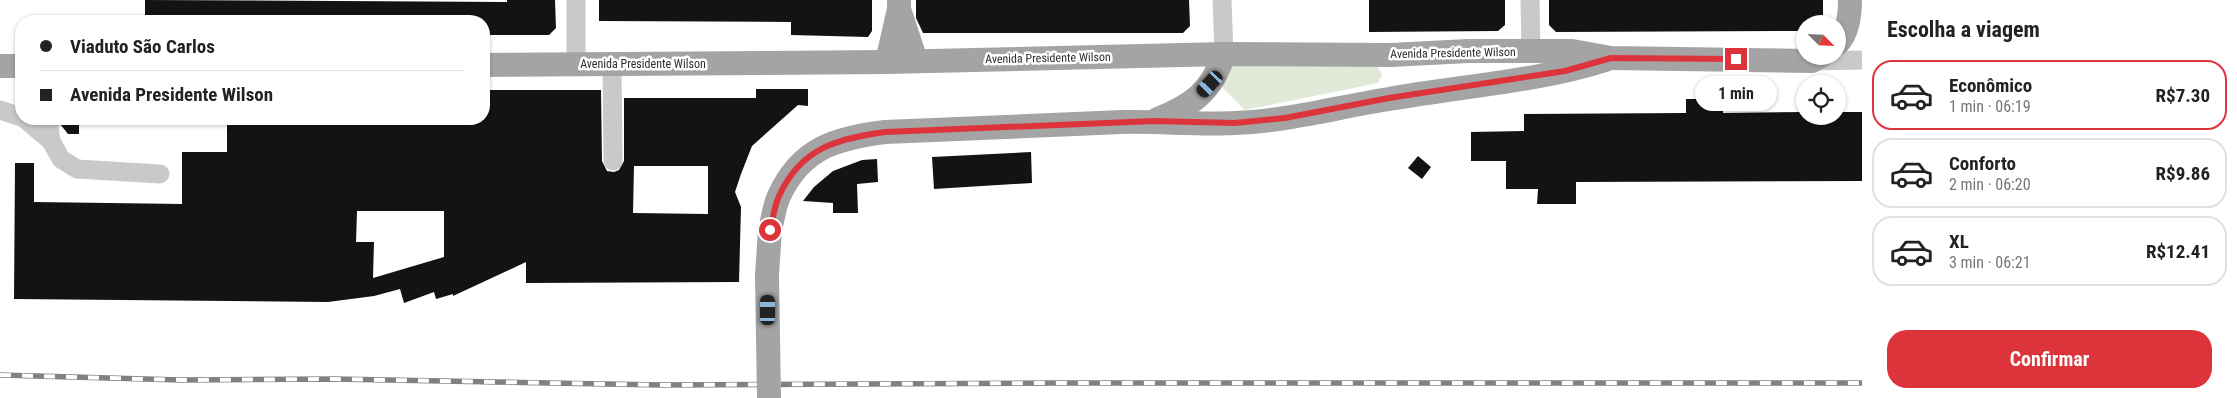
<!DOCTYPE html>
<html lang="pt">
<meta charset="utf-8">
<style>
body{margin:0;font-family:"Roboto Condensed",sans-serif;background:#f2f2f2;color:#222;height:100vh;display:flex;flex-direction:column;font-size:19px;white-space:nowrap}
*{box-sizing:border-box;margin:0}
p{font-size:16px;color:#767676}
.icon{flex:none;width:28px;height:28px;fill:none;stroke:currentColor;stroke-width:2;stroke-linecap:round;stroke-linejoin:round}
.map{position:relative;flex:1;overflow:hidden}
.sheet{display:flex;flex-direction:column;background:#fff;width:375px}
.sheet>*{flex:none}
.hud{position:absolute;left:15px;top:15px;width:475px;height:110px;border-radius:20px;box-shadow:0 1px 4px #0004;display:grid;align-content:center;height:110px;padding:0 25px;background:#fff}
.needle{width:32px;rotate:114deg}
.controls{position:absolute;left:1796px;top:15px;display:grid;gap:10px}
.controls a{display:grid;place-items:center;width:50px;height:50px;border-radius:50%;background:#fff;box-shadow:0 1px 4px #0004;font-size:25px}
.end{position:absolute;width:22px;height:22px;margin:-11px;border:6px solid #dd343c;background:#fff;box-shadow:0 0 0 2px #fff}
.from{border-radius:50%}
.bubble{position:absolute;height:35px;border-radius:18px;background:#fff;box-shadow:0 1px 4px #0004;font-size:16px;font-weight:700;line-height:35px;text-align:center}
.car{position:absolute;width:15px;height:30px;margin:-15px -8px;border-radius:6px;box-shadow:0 0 4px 1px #0007;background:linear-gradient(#222 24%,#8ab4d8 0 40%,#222 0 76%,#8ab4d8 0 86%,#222 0)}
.hud b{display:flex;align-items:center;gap:18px;height:48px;font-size:19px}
.hud b+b{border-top:1px solid #e0e0e0}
.hud i{width:12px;height:12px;background:#222}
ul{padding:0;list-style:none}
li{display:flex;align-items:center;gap:15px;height:70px;margin:0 10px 8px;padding:0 15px;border:2px solid #e0e0e0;border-radius:20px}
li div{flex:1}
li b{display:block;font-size:19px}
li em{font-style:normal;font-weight:700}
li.current{border-color:#dd343c}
li>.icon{width:45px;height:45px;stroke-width:1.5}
h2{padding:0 25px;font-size:22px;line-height:60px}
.action{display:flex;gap:10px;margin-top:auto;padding:10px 25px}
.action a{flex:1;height:58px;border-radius:20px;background:#dd343c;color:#fff;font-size:20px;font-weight:700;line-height:58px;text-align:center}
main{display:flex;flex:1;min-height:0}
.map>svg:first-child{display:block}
</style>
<main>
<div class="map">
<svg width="1862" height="398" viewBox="0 0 1862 398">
<rect width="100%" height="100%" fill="#fff"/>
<!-- green -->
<path fill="#e1e9d9" d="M1231,63l147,4 4,8 -4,8 -133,27 -27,-27z"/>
<!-- building -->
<g fill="#131313" fill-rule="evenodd">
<path d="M145,0l362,2v-2h48l1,28 -7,7h-65v-14h-339z"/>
<path d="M599,0h273v31l-4,6 -77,-2v-13l-192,-1z"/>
<path d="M916,0h273l1,26 -7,7h-260l-7,-15z"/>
<path d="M1369,0h136v25l-7,6 -129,1z"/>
<path d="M1549,0h274v24h-18v7l-249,1 -7,-7z"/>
<path d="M756,89h52v17l-10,-1 -46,41 -11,28 -6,18 6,15 -2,75 -213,1v-21l-73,34v-2l-17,5 -2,-7 -30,11 -4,-14 -26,7 -46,6 -314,-3 1,-136h19v39l148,2v-52h45v-33h257v-29h117l1,71 5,10 7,1 5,-2 5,-9v-63h132zM634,166h74v48l-75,-1zM357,211h87v46l-71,21 1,-36h-18z"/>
<path d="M1686,99h37v14l82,-1v4h33v-4h24v69l-286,1v22h-39l1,-15h-32v-28h-35v-29l53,-1v-17l162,-1z"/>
<path d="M59,119h20v15h-11l-8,-10z"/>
<path d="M1031,152l1,31 -98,6 -2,-32z"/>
<path d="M1418,156l13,11 -9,12 -14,-11z"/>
<path d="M877,159l1,23 -21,2 1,29h-25v-10l-30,-2 11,-14 19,-16 29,-11z"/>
</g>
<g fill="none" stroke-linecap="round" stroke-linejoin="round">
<!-- minor -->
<g stroke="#c9c9c9" stroke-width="19">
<path d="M1222,0l2,54"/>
<path d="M1530,0l1,51"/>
<path d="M1812,61l50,-1"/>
<path d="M576,64v-64"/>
<path d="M612,64l1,97"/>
<path d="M0,110l21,7"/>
<path d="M25,119l26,22"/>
<path d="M48,119l3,22 10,18 16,10 83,5"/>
</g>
<!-- major -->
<g stroke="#a4a4a4" stroke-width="24">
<path d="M899,9l17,52"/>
<path d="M1838,43c10,-11 12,-28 12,-43"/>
<path d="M887,62l12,-53v-9"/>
<path d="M484,65l403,-3 337,-8 167,1 77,-4h104l39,7 201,3 9,-5"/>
<path d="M0,66h21"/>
<path d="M1158,119c35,-14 54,-28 66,-65"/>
<path d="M770,230c3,-11 4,-23 9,-34 22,-48 57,-58 106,-64l237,-10c38,-1 76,3 113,1 53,-2 103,-16 154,-24 72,-13 147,-17 216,-39"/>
</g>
<defs>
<path id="rail" d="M0,375l181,5 152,-1 329,6 396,-2h804"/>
</defs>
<!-- rail casing -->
<use href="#rail" stroke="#818181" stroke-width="5.5"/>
<!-- rail -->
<use href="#rail" stroke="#fff" stroke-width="4" stroke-dasharray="11" stroke-linecap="butt"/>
<!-- major-bridge -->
<path stroke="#a4a4a4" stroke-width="24" d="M769,398l-2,-123 3,-45"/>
</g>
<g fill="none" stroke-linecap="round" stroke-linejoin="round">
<!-- route -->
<path stroke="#dd343c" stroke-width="6" d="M770,230c3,-11 4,-23 9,-34 22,-48 57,-57 106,-64l269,-11 81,2 50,-5 104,-20 176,-27 46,-13 125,1"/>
</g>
<g text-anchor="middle" stroke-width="5" stroke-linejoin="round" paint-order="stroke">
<!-- street labels -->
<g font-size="12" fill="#2c2c2c" stroke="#fff">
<text transform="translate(1453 53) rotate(-1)" y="4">Avenida Presidente Wilson</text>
<text transform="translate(1048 58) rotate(-1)" y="4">Avenida Presidente Wilson</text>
<text x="643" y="68">Avenida Presidente Wilson</text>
</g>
</g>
</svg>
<div class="controls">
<a><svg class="needle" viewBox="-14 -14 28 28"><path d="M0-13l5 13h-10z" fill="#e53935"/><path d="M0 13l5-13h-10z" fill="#767676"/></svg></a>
<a><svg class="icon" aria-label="locate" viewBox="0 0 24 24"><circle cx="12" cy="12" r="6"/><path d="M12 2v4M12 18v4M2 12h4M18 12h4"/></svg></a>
</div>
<i class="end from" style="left:770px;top:230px"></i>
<i class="end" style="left:1736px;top:59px"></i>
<div class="bubble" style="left:1695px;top:76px;width:82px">1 min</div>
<i class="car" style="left:1210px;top:84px;rotate:223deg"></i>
<i class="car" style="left:768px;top:310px;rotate:0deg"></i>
<div class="hud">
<b><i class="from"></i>Viaduto São Carlos</b>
<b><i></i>Avenida Presidente Wilson</b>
</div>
</div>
<section class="sheet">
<h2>Escolha a viagem</h2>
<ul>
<li class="current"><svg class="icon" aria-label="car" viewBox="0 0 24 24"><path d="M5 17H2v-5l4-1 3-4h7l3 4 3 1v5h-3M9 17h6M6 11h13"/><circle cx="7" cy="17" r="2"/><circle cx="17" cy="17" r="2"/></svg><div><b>Econômico</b><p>1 min · 06:19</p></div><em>R$7.30</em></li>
<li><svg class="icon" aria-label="car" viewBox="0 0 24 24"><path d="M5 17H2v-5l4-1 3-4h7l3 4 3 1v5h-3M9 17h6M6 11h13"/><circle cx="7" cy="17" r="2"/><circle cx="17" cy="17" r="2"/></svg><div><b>Conforto</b><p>2 min · 06:20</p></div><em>R$9.86</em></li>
<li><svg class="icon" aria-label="car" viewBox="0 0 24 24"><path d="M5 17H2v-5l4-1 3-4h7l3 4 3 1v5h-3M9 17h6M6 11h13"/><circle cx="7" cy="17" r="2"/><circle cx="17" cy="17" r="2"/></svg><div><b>XL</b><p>3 min · 06:21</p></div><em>R$12.41</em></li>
</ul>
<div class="action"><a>Confirmar</a></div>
</section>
</main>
